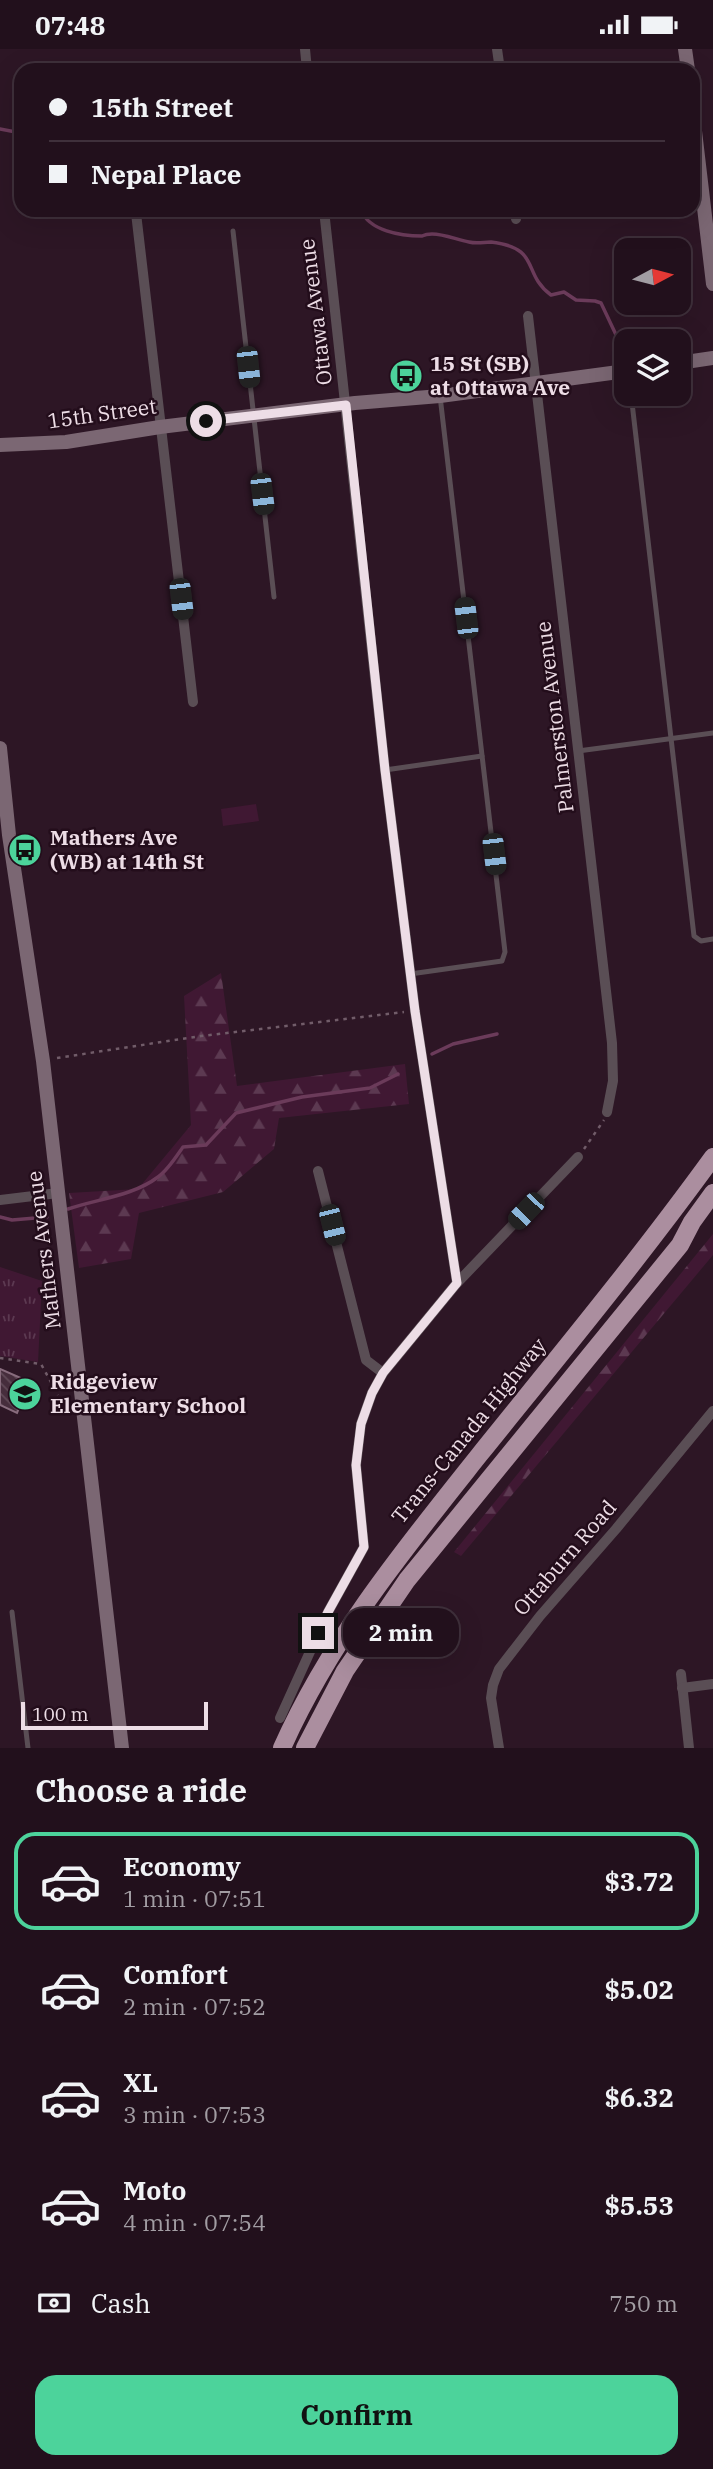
<!DOCTYPE html>
<meta charset="utf-8">
<style>
body{margin:0;font-family:"IBM Plex Serif",serif;background:#2e1e29;color:#f1f3f6;height:100vh;display:flex;flex-direction:column;font-size:26px;white-space:nowrap}
*{box-sizing:border-box;margin:0}
p{font-size:23px;color:#a29da3}
.icon{flex:none;width:38px;height:38px;fill:none;stroke:currentColor;stroke-width:2;stroke-linecap:round;stroke-linejoin:round}
.map{position:relative;height:1699px;overflow:hidden}
.details{display:flex;flex-direction:column;background:#22101c;flex:1}
.details>*{flex:none}
.hud{position:absolute;left:14px;top:14px;width:686px;height:154px;border-radius:21px;box-shadow:0 7px 28px #0002,0 0 0 2px #3f303b;display:grid;align-content:center;height:154px;padding:0 35px;background:#22101c}
.needle{width:46px;rotate:83deg}
.controls{position:absolute;left:614px;top:189px;display:grid;gap:14px}
.controls a{display:grid;place-items:center;width:77px;height:77px;border-radius:14px;background:#22101c;box-shadow:0 7px 28px #0002,0 0 0 2px #3f303b;font-size:35px}
.scale{position:absolute;left:21px;bottom:18px;width:187px;box-sizing:border-box;padding-left:7px;border:4px solid #eddde6;border-top:0;font-size:19px;line-height:24px;white-space:nowrap;color:#eddde6;-webkit-text-stroke:5px #230d1b;paint-order:stroke}
.end{position:absolute;width:32px;height:32px;margin:-16px;border:9px solid #eddde6;background:#111;box-shadow:0 0 0 4px #111}
.from{border-radius:50%}
.bubble{position:absolute;height:49px;border-radius:21px;background:#22101c;box-shadow:0 7px 28px #0002,0 0 0 2px #3f303b;font-size:23px;font-weight:700;line-height:49px;text-align:center}
.car{position:absolute;width:21px;height:42px;margin:-21px -10px;border-radius:9px;box-shadow:0 0 5px 2px #0007;background:linear-gradient(#222 24%,#8ab4d8 0 40%,#222 0 76%,#8ab4d8 0 86%,#222 0)}
.hud b{display:flex;align-items:center;gap:24px;height:66px;font-size:26px}
.hud b+b{border-top:2px solid #3f303b}
.hud i{width:18px;height:18px;background:#f1f3f6}
ul{padding:0;list-style:none}
li{display:flex;align-items:center;gap:21px;height:98px;margin:0 14px 10px;padding:0 21px;border:4px solid transparent;border-radius:21px}
li div{flex:1}
li b{display:block;font-size:26px}
li em{font-style:normal;font-weight:700}
li.on{border-color:#4cd39b}
li>.icon{width:63px;height:63px;stroke-width:1.5}
h2{padding:0 35px;font-size:32px;line-height:84px}
.pay{display:flex;align-items:center;gap:18px;height:77px;padding:0 35px;font-size:26px}
.pay p{margin-inline-start:auto}
.cta{display:flex;gap:14px;margin-top:auto;padding:14px 35px}
.cta a{flex:1;height:80px;border-radius:21px;background:#4cd39b;color:#111;font-size:28px;font-weight:700;line-height:80px;text-align:center}
.status{display:flex;justify-content:space-between;align-items:center;height:49px;padding:0 35px;background:#22101c;direction:ltr}
.status svg{height:19px;fill:currentColor}
.map>svg:first-child{display:block}
</style>
<div class="status"><b>07:48</b><svg viewBox="0 0 49 12"><path d="M0 12V9h3v3zM5 12V6h3v6zM10 12V3h3v9zM15 12V0h3v12zM26 1h20v11H26zM47 4h2v5h-2z"/></svg></div>
<div class="map">
<svg width="713" height="1699" viewBox="0 0 713 1699">
<defs>
<pattern id="forest-firs" width="22" height="20" patternUnits="userSpaceOnUse" patternTransform="scale(1.75)"><rect width="22" height="20" fill="#401833"/><path d="M5 1l3.5 6h-7zM16 11l3.5 6h-7z" fill="#5c3951"/></pattern>
<pattern id="park-tufts" width="24" height="20" patternUnits="userSpaceOnUse" patternTransform="scale(1.75)"><rect width="24" height="20" fill="#401833"/><path d="M3 7l-1-3M5 7V3M7 7l1-3M15 17l-1-3M17 17v-4M19 17l1-3" fill="none" stroke="#5c3951"/></pattern>
<pattern id="building-back-hatch" width="6" height="6" patternUnits="userSpaceOnUse" patternTransform="scale(1.75)"><rect width="6" height="6" fill="#462d3c"/><path d="M-1 5l2 2M0 0l6 6M5-1l2 2" fill="none" stroke="#614b58"/></pattern>
</defs>
<rect width="100%" height="100%" fill="#2d1625"/>
<!-- forest -->
<g fill="url(#forest-firs)">
<path d="M221,924l16,113 168,-22 4,40 -130,14 -5,31 -51,43 -84,21 -8,46 -52,9 -10,-75 69,-4 53,-64 -7,-129z"/>
<path d="M713,1185v21l-252,301 -7,-4z"/>
</g>
<!-- park -->
<path fill="url(#park-tufts)" d="M0,1218l42,14 -4,81 -38,-6z"/>
<!-- garden -->
<path fill="#401833" d="M256,755l3,17 -36,5 -2,-17z"/>
<g fill="none" stroke-linecap="round" stroke-linejoin="round">
<!-- stream -->
<g stroke="#6b3b5a" stroke-width="3.5">
<path d="M0,80l21,4"/>
<path d="M361,161c8,21 40,26 61,26 2,-1 8,-2 10,-2 13,0 25,6 37,8 8,2 15,0 22,0 51,6 30,31 60,53l13,-3 12,8 19,1 6,2 17,36"/>
<path d="M432,1005l21,-10 44,-10"/>
<path d="M68,1160c29,-10 65,-13 90,-32 10,-7 18,-20 25,-30l23,-2 30,-32 66,-16 68,-9 28,-14"/>
<path d="M0,1168l12,3 35,-3"/>
</g>
</g>
<!-- building -->
<path fill="url(#building-back-hatch)" stroke="#886c7d" stroke-width="2" d="M0,1320l30,13 -13,31 -17,-8z"/>
<g fill="none" stroke-linecap="round" stroke-linejoin="round">
<!-- path -->
<g stroke="#715c69" stroke-width="2.5" stroke-dasharray="3.5 5" stroke-linecap="butt">
<path d="M57,1009l144,-22 203,-24"/>
<path d="M584,1100l20,-29"/>
<path d="M0,1309l41,6 17,31"/>
</g>
<!-- lane -->
<g stroke="#5a4e55" stroke-width="5">
<path d="M233,182l41,366"/>
<path d="M631,345l63,542 7,5 12,-2"/>
<path d="M578,702l135,-18"/>
<path d="M385,721l97,-14"/>
<path d="M410,925l92,-13 3,-9 -65,-556"/>
<path d="M12,1563l16,136"/>
</g>
<!-- street -->
<g stroke="#5a4e55" stroke-width="10">
<path d="M305,0l2,21"/>
<path d="M497,0l3,21"/>
<path d="M324,161l61,560 30,241 42,272"/>
<path d="M515,161l1,9"/>
<path d="M136,164l57,489"/>
<path d="M528,267l84,727 1,38 -6,31"/>
<path d="M318,1122l48,189 17,13"/>
<path d="M0,1151l58,-7"/>
<path d="M681,1625l8,74"/>
<path d="M682,1639l31,-4"/>
<path d="M280,1669l48,-106 36,-65 -8,-82 5,-41 11,-31 11,-20 74,-90 121,-126"/>
<path d="M499,1699l-8,-50 2,-13 6,-16 41,-53 76,-87 97,-118"/>
</g>
<!-- secondary -->
<g stroke="#7b6773" stroke-width="14">
<path d="M685,0l3,21"/>
<path d="M693,65l20,170"/>
<path d="M679,314l34,-5"/>
<path d="M0,396l66,-3 94,-15 195,-24 85,-7 186,-25"/>
<path d="M0,699l9,87 34,226 79,687"/>
</g>
<!-- highway -->
<g stroke="#ab8e9f" stroke-width="18">
<path d="M282,1699c49,-110 124,-201 198,-294 79,-98 159,-195 233,-297"/>
<path d="M305,1699l40,-77 62,-91 273,-335 12,-23 21,-29"/>
</g>
</g>
<g fill="none" stroke-linecap="round" stroke-linejoin="round">
<!-- route -->
<path stroke="#eddde6" stroke-width="9" d="M206,372l140,-16 39,365 30,241 42,272 -74,90 -11,20 -11,31 -5,41 8,82 -36,65 -10,21"/>
</g>
<!-- icons -->
<defs>
<symbol id="bus-disc" viewBox="-11 -11 22 22"><circle r="9.5" fill="#4cd39b" stroke="#230d1b"/><path d="M-5-6H5V4H4V6H2V4H-2V6H-4V4H-5ZM-3.5-4V0h7V-4ZM-3.5 1.2v1.5H-2V1.2ZM2 1.2v1.5H3.5V1.2Z" fill="#111"/></symbol>
<symbol id="school-disc" viewBox="-11 -11 22 22"><circle r="9.5" fill="#4cd39b" stroke="#230d1b"/><path d="M0-5L7-2L0 1L-7-2ZM-4 1L0 2.5L4 1V4Q0 6-4 4Z" fill="#111"/></symbol>
</defs>
<g fill-rule="evenodd">
<use href="#bus-disc" x="387" y="308" width="38" height="38"/>
<use href="#bus-disc" x="6" y="782" width="38" height="38"/>
<use href="#school-disc" x="6" y="1326" width="38" height="38"/>
</g>
<g text-anchor="middle" stroke-width="5" stroke-linejoin="round" paint-order="stroke">
<!-- street labels -->
<g font-size="21" fill="#eddde6" stroke="#230d1b">
<text transform="translate(316 263) rotate(-97)" y="7">Ottawa Avenue</text>
<text transform="translate(102 365) rotate(-8)" y="7">15th Street</text>
<text transform="translate(555 668) rotate(-97)" y="7">Palmerston Avenue</text>
<text transform="translate(44 1201) rotate(-97)" y="7">Mathers Avenue</text>
<text transform="translate(469 1382) rotate(-51)" y="7">Trans-Canada Highway</text>
<text transform="translate(565 1509) rotate(-49)" y="7">Ottaburn Road</text>
</g>
<!-- poi labels -->
<g font-size="21" font-weight="bold" fill="#eddde6" stroke="#230d1b" text-anchor="start">
<text x="430" y="322">15 St (SB)<tspan x="430" dy="24">at Ottawa Ave</tspan></text>
<text x="50" y="796">Mathers Ave<tspan x="50" dy="24">(WB) at 14th St</tspan></text>
<text x="50" y="1340">Ridgeview<tspan x="50" dy="24">Elementary School</tspan></text>
</g>
</g>
</svg>
<div class="controls">
<a><svg class="needle" viewBox="-14 -14 28 28"><path d="M0-13l5 13h-10z" fill="#e53935"/><path d="M0 13l5-13h-10z" fill="#a29da3"/></svg></a>
<a><svg class="icon" aria-label="layers" viewBox="0 0 24 24"><path d="M12 4l9 5-9 5-9-5zM3 14l9 5 9-5"/></svg></a>
</div>
<div class="scale">100 m</div>
<i class="end from" style="left:206px;top:372px"></i>
<i class="end" style="left:318px;top:1584px"></i>
<div class="bubble" style="left:343px;top:1559px;width:116px">2 min</div>
<i class="car" style="left:248px;top:318px;rotate:174deg"></i>
<i class="car" style="left:262px;top:445px;rotate:173deg"></i>
<i class="car" style="left:181px;top:550px;rotate:173deg"></i>
<i class="car" style="left:466px;top:569px;rotate:353deg"></i>
<i class="car" style="left:494px;top:805px;rotate:173deg"></i>
<i class="car" style="left:526px;top:1162px;rotate:224deg"></i>
<i class="car" style="left:332px;top:1176px;rotate:166deg"></i>
<div class="hud">
<b><i class="from"></i>15th Street</b>
<b><i></i>Nepal Place</b>
</div>
</div>
<section class="details">
<h2>Choose a ride</h2>
<ul>
<li class="on"><svg class="icon" aria-label="car" viewBox="0 0 24 24"><path d="M5 17H2v-5l4-1 3-4h7l3 4 3 1v5h-3M9 17h6M6 11h13"/><circle cx="7" cy="17" r="2"/><circle cx="17" cy="17" r="2"/></svg><div><b>Economy</b><p>1 min · 07:51</p></div><em>$3.72</em></li>
<li><svg class="icon" aria-label="car" viewBox="0 0 24 24"><path d="M5 17H2v-5l4-1 3-4h7l3 4 3 1v5h-3M9 17h6M6 11h13"/><circle cx="7" cy="17" r="2"/><circle cx="17" cy="17" r="2"/></svg><div><b>Comfort</b><p>2 min · 07:52</p></div><em>$5.02</em></li>
<li><svg class="icon" aria-label="car" viewBox="0 0 24 24"><path d="M5 17H2v-5l4-1 3-4h7l3 4 3 1v5h-3M9 17h6M6 11h13"/><circle cx="7" cy="17" r="2"/><circle cx="17" cy="17" r="2"/></svg><div><b>XL</b><p>3 min · 07:53</p></div><em>$6.32</em></li>
<li><svg class="icon" aria-label="car" viewBox="0 0 24 24"><path d="M5 17H2v-5l4-1 3-4h7l3 4 3 1v5h-3M9 17h6M6 11h13"/><circle cx="7" cy="17" r="2"/><circle cx="17" cy="17" r="2"/></svg><div><b>Moto</b><p>4 min · 07:54</p></div><em>$5.53</em></li>
</ul>
<div class="pay"><svg class="icon" aria-label="cash" viewBox="0 0 24 24"><path d="M3 7h18v10H3z"/><circle cx="12" cy="12" r="2"/></svg>Cash<p>750 m</p></div>
<div class="cta"><a>Confirm</a></div>
</section>
